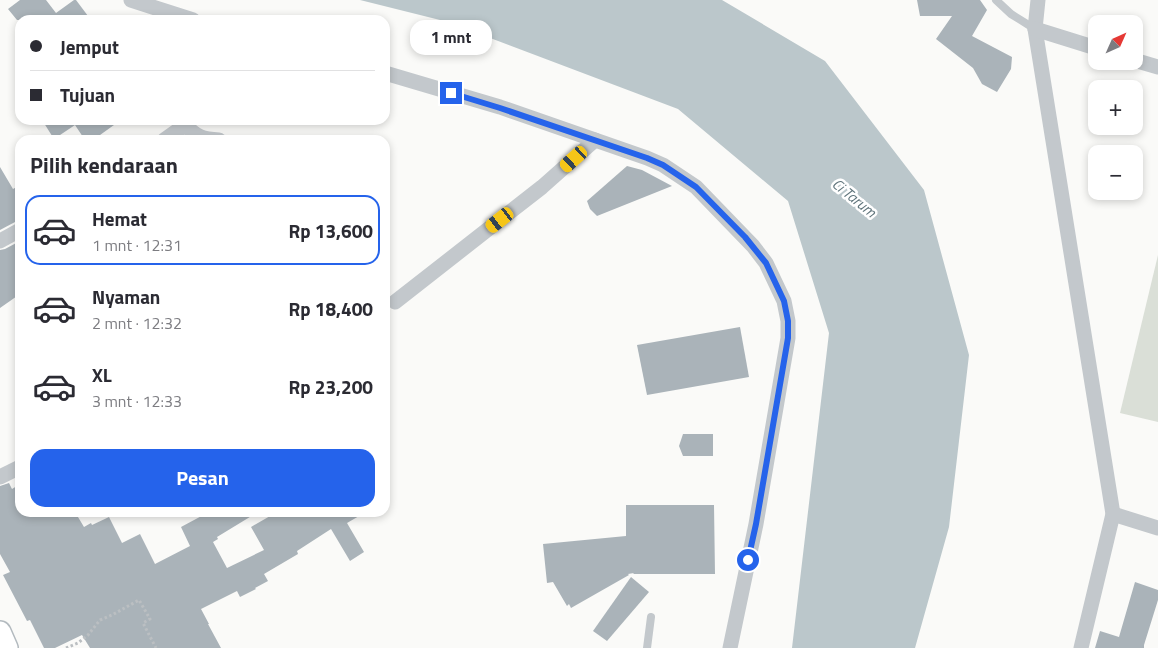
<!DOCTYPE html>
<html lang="id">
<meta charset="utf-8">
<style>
body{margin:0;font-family:"Titillium Web",sans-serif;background:#f7f7f7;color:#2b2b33;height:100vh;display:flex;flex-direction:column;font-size:19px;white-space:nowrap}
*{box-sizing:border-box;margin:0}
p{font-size:16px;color:#7c7c81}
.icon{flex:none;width:28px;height:28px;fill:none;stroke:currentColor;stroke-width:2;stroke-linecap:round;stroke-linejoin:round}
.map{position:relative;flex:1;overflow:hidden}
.sheet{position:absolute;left:15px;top:135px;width:375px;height:382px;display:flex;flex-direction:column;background:#fff;border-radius:15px;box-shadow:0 2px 8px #0003}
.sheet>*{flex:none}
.hud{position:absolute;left:15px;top:15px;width:375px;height:110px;border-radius:15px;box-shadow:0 2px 8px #0003;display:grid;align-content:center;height:110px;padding:0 15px;background:#fff}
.needle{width:32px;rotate:45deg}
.fabs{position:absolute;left:1088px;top:15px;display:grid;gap:10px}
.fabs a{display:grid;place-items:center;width:55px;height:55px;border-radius:10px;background:#fff;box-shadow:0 2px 8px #0003;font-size:25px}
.end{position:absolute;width:22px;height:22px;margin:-11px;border:6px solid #2563eb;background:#fff;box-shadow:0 0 0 2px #fff}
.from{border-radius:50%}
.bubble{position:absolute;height:35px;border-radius:15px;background:#fff;box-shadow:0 2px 8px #0003;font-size:16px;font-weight:700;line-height:35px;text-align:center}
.car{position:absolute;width:15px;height:30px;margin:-15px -8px;border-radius:6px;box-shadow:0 0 4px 1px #0007;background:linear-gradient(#f5c518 24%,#345 0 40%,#f5c518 0 76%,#345 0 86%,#f5c518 0)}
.hud b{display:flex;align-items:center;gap:18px;height:48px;font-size:19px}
.hud b+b{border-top:1px solid #e1e1e2}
.hud i{width:12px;height:12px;background:#2b2b33}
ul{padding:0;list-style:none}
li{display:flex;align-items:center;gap:15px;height:70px;margin:0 10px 8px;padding:0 5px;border:2px solid transparent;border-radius:15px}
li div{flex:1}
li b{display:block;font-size:19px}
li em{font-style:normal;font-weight:700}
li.on{border-color:#2563eb}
li>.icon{width:45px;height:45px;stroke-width:1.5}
h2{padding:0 15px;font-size:22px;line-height:60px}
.primary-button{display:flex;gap:10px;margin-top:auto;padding:10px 15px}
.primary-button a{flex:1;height:58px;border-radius:15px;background:#2563eb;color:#fff;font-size:20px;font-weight:700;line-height:58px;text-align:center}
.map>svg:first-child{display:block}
</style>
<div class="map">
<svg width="1158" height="648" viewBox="0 0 1158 648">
<rect width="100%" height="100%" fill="#fafaf8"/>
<!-- green -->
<path fill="#dadfd7" d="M1158,255v167l-38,-9z"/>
<!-- water -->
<path fill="#bbc7cb" d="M360,0h362l103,61 99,129 45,165 -20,172 -34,121h-123l37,-315 -41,-132 -110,-92 -230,-87z"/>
<!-- building -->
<g fill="#aab3b9">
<path d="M20,0h26l10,13 18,-13h2l15,20h-74l-9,-11z"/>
<path d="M917,0h63l7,10 -15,26 40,21 -1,12 -14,23 -15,-8 -9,-16 -37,-29 16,-23h-32z"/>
<path d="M42,120h79l-28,20h-8l-10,-15 -21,14z"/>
<path d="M627,166l15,4 30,16 -75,30 -7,-7 -3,-8z"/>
<path d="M0,167l13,22 7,-4v36l-5,1 -15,8z"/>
<path d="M20,241v53l-20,14v-58l5,-1z"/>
<path d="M740,327l9,50 -102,18 -10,-50z"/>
<path d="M683,434h30v22h-30l-4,-10z"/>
<path d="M9,483l3,6 8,-5v28h55l9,15 7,-4 1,2 17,-8 13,26 18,-9 15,30 35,-18 -9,-19 28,-15h49l-41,25 1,2 -5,3 14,26 37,-18 -13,-23 26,-15h89l-19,11 17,29 -14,9 -19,-32 -34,22 1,3 -34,20 4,7 -13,7 1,1 -16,8 -3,-6 -36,18 8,15h-1l13,24h-131l-8,-13 -27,13h-11l-14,-28 -3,1 -24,-46 7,-3 -10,-18v-68z"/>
<path d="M626,505h88l1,69h-82l1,-1 -6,1 1,1 -58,33 -2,-4 -2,2 -14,-24 -6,1 -4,-39 83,-8z"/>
<path d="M631,577l18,15 -42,49 -14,-10z"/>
<path d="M1135,582l23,8v10l-14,45v3h-49l5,-17 19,6z"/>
</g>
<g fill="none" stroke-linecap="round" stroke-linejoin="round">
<defs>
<path id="secondary" d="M0,632l7,16"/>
</defs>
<!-- secondary casing -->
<use href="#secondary" stroke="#b3babf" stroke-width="24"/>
<!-- path -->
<path stroke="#bbbfc2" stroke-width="3" stroke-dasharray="2.5 2.5" stroke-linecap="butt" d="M66,648l12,-5 10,-8 12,-15 12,-5 27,-15 11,19 -7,4 13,25"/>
<!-- lane -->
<g stroke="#c3c8cc" stroke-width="8">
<path d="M996,0l15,14 24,15"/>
<path d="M647,648l4,-31"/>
</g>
<!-- street -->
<g stroke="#c3c8cc" stroke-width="15">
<path d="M131,0l62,20"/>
<path d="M1038,0l-3,29 78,485 -32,134"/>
<path d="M1035,29l61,19"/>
<path d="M1134,60l24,7"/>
<path d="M385,73l115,34 147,51 16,7 33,22 57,59 13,17 18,38 4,20v17l-32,186 -26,124"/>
<path d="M164,140l21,-15c12,12 17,14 34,15"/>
<path d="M0,241l20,-11"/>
<path d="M395,302l147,-115 53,-47"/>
<path d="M0,477l20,-10"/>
<path d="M1113,514l45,14"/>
</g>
<!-- secondary -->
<use href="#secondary" stroke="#fff" stroke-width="21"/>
</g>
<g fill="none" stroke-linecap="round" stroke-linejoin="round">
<!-- route -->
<path stroke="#2563eb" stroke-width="6" d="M451,93l49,15 147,50 16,7 33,22 49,50 21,26 18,38 4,20v17l-32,186 -8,36"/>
</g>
<g text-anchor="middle" stroke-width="5" stroke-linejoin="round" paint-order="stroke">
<!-- water labels -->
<g font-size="15" font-style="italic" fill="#60757c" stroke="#fff">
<text transform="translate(854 198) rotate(39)" y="5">Ci Tarum</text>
</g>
</g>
</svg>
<div class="fabs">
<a><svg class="needle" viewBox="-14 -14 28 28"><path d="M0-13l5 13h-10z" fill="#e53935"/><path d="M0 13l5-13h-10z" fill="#7c7c81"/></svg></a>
<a>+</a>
<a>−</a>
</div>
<i class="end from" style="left:748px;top:560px"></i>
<i class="end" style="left:451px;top:93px"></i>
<div class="bubble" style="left:410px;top:20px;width:82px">1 mnt</div>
<i class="car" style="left:574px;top:159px;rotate:228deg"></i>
<i class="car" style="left:500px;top:220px;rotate:232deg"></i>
<div class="hud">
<b><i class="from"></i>Jemput</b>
<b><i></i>Tujuan</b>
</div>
<section class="sheet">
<h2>Pilih kendaraan</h2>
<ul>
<li class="on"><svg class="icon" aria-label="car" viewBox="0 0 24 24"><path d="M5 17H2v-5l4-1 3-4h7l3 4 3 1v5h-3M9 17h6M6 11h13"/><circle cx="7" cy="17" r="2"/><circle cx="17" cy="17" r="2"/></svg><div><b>Hemat</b><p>1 mnt · 12:31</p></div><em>Rp 13,600</em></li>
<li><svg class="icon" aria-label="car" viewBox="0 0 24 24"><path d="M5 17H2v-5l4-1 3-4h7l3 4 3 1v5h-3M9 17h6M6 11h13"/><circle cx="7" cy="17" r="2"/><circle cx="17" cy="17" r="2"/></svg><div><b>Nyaman</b><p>2 mnt · 12:32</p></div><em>Rp 18,400</em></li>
<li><svg class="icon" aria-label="car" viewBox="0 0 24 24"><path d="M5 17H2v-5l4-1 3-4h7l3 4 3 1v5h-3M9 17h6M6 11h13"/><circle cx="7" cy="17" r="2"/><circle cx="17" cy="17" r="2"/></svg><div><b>XL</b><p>3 mnt · 12:33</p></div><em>Rp 23,200</em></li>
</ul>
<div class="primary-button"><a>Pesan</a></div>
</section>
</div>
